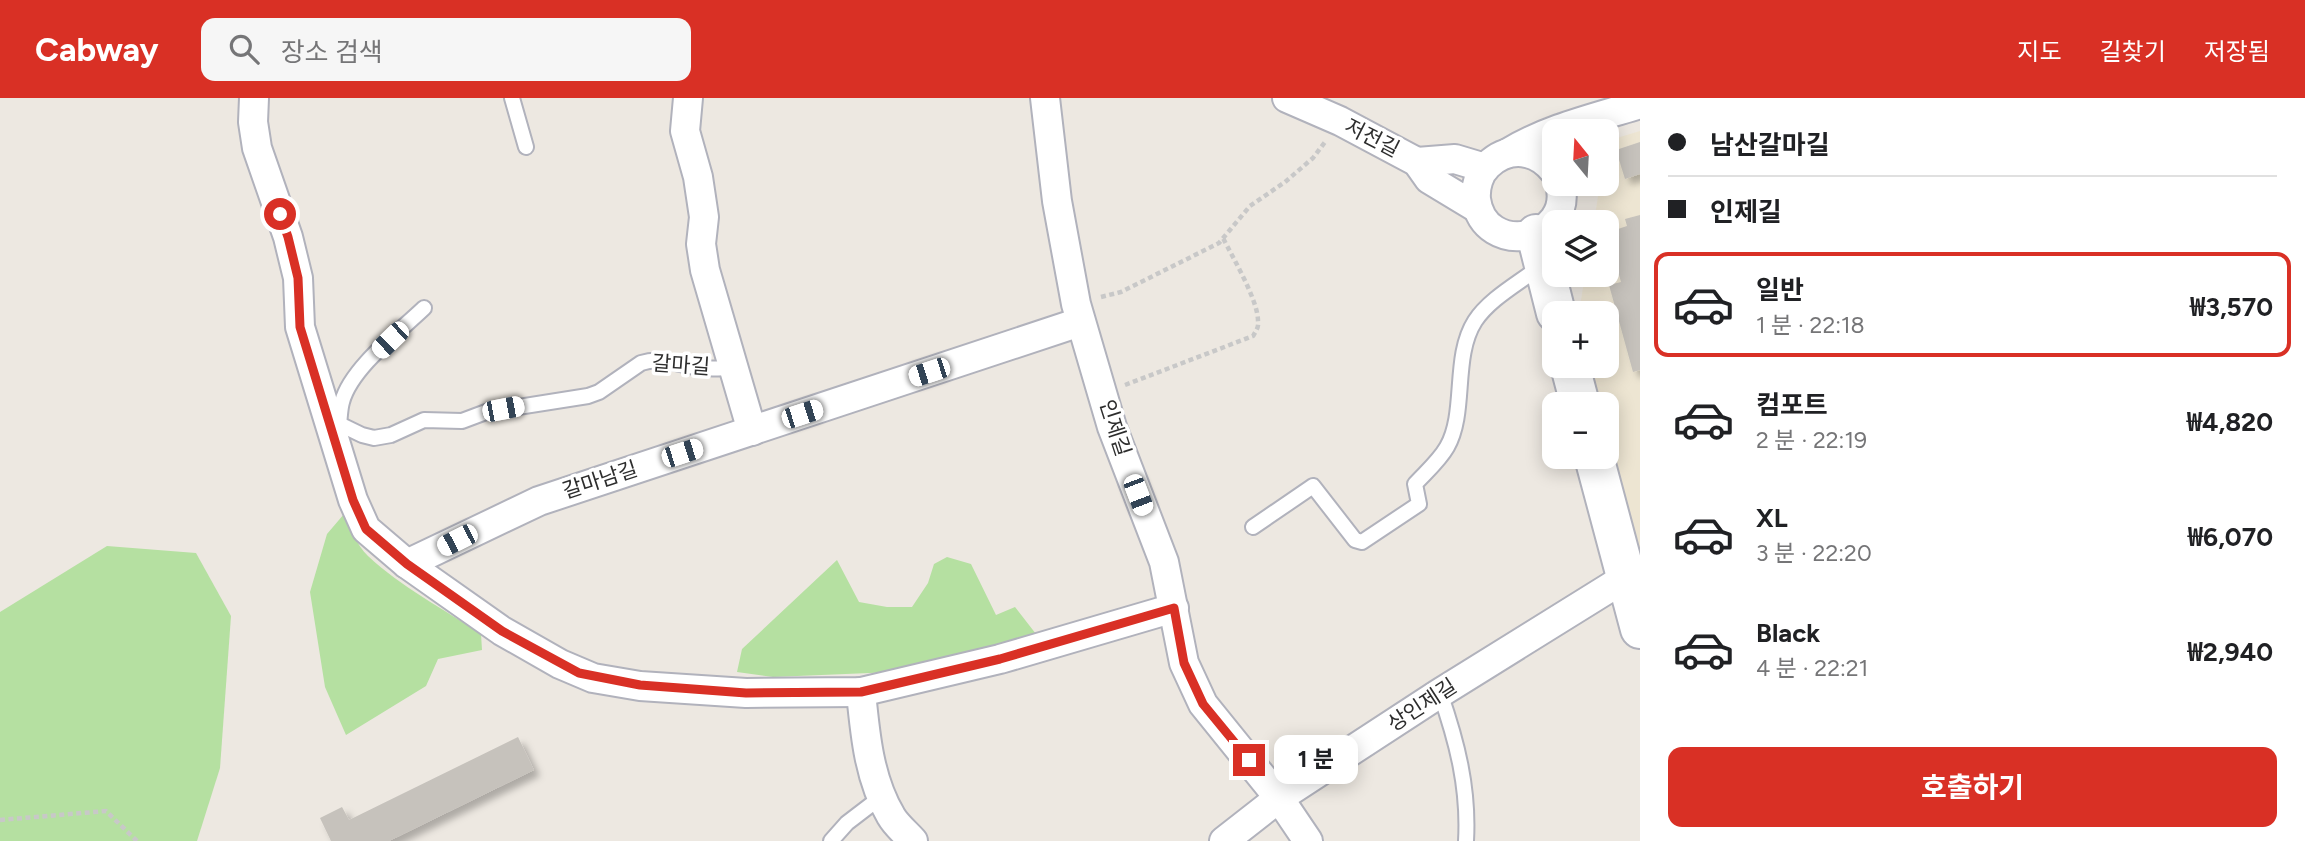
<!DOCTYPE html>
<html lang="ko">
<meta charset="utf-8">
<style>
body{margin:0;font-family:Figtree,"Noto Sans KR",sans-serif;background:#f6f6f6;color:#202124;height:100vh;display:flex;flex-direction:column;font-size:26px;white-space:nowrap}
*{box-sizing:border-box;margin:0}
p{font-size:23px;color:#757577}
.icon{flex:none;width:38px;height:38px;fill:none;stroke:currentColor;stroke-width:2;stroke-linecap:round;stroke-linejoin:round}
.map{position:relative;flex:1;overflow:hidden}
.sheet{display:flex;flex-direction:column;background:#fff;width:665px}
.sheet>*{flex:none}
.banner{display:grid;align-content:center;height:154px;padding:0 28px;background:#fff}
.needle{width:46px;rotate:342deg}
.controls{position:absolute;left:1542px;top:21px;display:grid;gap:14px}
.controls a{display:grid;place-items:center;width:77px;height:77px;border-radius:14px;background:#fff;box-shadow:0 4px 18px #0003;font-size:35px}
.end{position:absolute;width:32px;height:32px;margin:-16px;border:9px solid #d93025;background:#fff;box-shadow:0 0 0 4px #fff}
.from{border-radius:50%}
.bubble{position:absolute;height:49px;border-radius:14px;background:#fff;box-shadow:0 4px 18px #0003;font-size:23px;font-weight:700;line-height:49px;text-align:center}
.car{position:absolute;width:21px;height:42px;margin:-21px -10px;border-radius:9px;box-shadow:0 0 5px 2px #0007;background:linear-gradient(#fff 24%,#345 0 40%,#fff 0 76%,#345 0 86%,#fff 0)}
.banner b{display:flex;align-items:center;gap:24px;height:66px;font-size:26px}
.banner b+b{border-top:2px solid #e0e0e0}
.banner i{width:18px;height:18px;background:#202124}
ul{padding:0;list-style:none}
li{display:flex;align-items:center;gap:21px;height:105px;margin:0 14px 10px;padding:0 14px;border:4px solid transparent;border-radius:14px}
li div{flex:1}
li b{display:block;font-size:26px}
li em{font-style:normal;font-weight:700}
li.selected{border-color:#d93025}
li>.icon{width:63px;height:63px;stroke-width:1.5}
.primary-button{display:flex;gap:14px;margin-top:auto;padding:14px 28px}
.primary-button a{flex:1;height:80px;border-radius:14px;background:#d93025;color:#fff;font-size:28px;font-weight:700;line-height:80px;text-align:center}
header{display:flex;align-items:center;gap:42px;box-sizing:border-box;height:98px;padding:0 35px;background:#d93025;color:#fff}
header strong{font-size:33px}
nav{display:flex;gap:38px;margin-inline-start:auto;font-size:24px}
.search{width:490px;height:63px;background:#f6f6f6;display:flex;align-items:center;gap:18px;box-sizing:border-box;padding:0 24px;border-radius:14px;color:#757577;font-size:26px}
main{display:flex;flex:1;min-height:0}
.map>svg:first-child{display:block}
</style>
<header>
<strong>Cabway</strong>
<div class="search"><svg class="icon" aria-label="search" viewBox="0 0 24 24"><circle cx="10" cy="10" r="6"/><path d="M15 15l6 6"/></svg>장소 검색</div>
<nav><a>지도</a><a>길찾기</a><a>저장됨</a></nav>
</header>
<main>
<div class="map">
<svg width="1640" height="743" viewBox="0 0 1640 743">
<defs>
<filter id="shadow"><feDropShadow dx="6" dy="6" stdDeviation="3.5" flood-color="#0004"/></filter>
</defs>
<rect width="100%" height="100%" fill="#ede8e1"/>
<!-- education -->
<path fill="#ede5d2" d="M1640,33v434l-33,-123 -1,-38h-10l-11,-38h21v-53h-27l6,-38h21v-53h-12l6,-38h6l1,-43z"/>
<!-- green -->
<g fill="#b5e0a1">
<path d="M344,416c6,15 13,31 24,42 33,31 76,53 113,78l1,16 -44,9 -12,27 -80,49 -21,-48 -15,-95 17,-58z"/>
<path d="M107,448l89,7 35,63 -11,152 -23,73h-197v-229z"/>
<path d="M947,459l24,7 25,51 19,-8 21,27 -142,38 -121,5 -36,-5 5,-23 95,-89 22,42 28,5h25l16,-24 6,-19z"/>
</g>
<!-- building -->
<g fill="#c6c2bc" filter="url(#shadow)">
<path d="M1640,44v32l-15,5 -9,-29z"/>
<path d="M1640,117v155l-7,2 -24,-87 12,-3 -8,-29 5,-24 9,-3 -2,-7z"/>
<path d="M518,639l16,33 -145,71h-58l-11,-23 22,-11 7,13z"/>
</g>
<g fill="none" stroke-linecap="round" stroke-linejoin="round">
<defs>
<g id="lane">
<path d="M512,0l14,49"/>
<path d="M331,322l31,15 12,3 17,-3 33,-15 38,1 24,-9 102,-16 11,-4 42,-29c22,-7 39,3 60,5 11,1 23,0 34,0"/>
<path d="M339,326c1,-7 1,-15 3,-22 9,-34 57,-70 82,-94"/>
<path d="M1253,429l60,-41 42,54 7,2 57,-38 -4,-20c11,-12 24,-23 32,-37 20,-35 5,-90 28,-126 15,-23 46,-39 67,-56"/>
<path d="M1440,595c17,49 29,95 26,148"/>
<path d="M831,743l16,-18 34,-26"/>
</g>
<g id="street">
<path d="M254,0l-1,24 4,26 31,89 10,41 2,49 53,173 13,29 41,35 95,67 58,33 33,14 47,8 106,7 115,-1 139,-33 174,-51"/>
<path d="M688,0l-3,33 13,46 6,40 -3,27 4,26 47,161"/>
<path d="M1045,0l12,103 19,103 36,123 52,135 20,101 19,41 76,94 29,43"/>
<path d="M1287,0l53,23 77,41 12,17 48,29"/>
<path d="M1508,55c41,-25 87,-35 132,-49"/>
<path d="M1417,64l38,-3 30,9"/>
<path d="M1554,73c-17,-22 -45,-26 -66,-6 -9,8 -13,22 -12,34 8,60 99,42 84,-15"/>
<path d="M407,466l132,-63 541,-179"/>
<path d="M861,594c4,42 8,87 30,124 5,9 15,17 22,25"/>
<path d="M1224,743l55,-43 161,-105 185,-115"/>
</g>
<g id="secondary">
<path d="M1536,136l20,79"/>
<path d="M1570,268l10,38"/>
<path d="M1594,359l46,172"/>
</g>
</defs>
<!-- lane casing -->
<use href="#lane" stroke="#b1b2bc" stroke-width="18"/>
<!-- street casing -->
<use href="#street" stroke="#b1b2bc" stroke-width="32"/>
<!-- secondary casing -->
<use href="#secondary" stroke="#b1b2bc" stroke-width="42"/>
<!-- path -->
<g stroke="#c8c8c8" stroke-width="4.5" stroke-dasharray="5 3.5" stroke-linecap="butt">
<path d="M1101,199l20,-5 98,-49 31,-37 35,-24 28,-24 12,-16"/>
<path d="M1125,287l128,-49c3,-5 6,-9 5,-15 0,-21 -25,-63 -35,-83"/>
<path d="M0,722l106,-9 31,30"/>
</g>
<!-- lane -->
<use href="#lane" stroke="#fff" stroke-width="14"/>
<!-- street -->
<use href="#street" stroke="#fff" stroke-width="28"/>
<!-- secondary -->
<use href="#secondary" stroke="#fff" stroke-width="38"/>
</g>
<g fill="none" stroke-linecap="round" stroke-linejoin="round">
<!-- route -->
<path stroke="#d93025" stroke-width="9" d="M280,116l8,23 10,41 2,49 53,173 13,29 41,35 95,67 77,42 61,12 106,8 115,-1 139,-33 174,-51 10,55 19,41 46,56"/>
</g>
<g text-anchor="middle" stroke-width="7" stroke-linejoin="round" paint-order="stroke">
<!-- street labels -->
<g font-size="21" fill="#2d2d2d" stroke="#fff">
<text transform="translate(1372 40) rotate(27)" y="7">저전길</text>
<text transform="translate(681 267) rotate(4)" y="7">갈마길</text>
<text transform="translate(1115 330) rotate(72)" y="7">인제길</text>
<text transform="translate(600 382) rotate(-18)" y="7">갈마남길</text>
<text transform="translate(1422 607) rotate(-33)" y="7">상인제길</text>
</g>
</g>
</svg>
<div class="controls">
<a><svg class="needle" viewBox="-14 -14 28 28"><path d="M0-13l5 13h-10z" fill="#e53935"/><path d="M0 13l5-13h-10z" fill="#757577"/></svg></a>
<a><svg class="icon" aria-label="layers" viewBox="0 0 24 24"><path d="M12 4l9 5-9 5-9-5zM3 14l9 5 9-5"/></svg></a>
<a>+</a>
<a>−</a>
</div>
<i class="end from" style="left:280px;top:116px"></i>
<i class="end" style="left:1249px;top:662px"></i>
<div class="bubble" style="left:1274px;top:637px;width:84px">1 분</div>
<i class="car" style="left:390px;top:242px;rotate:226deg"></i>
<i class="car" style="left:929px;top:274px;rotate:252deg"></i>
<i class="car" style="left:503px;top:311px;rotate:79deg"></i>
<i class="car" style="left:802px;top:316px;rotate:72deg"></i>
<i class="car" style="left:682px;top:355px;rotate:72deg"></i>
<i class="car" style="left:1138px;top:397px;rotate:159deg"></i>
<i class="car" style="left:457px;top:442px;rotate:243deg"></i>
</div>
<section class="sheet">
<div class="banner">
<b><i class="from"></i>남산갈마길</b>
<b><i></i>인제길</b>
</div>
<ul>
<li class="selected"><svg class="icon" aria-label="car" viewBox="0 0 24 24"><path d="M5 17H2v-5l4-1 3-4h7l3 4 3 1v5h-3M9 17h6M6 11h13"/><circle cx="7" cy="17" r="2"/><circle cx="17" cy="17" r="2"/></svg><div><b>일반</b><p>1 분 · 22:18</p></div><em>₩3,570</em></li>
<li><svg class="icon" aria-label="car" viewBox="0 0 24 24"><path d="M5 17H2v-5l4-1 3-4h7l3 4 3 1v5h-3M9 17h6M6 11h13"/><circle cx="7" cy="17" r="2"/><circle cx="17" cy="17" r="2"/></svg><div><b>컴포트</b><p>2 분 · 22:19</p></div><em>₩4,820</em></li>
<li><svg class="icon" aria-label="car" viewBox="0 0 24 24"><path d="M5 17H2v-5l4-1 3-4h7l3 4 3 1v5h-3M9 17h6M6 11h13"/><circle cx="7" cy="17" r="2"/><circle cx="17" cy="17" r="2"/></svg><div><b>XL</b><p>3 분 · 22:20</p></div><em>₩6,070</em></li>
<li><svg class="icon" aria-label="car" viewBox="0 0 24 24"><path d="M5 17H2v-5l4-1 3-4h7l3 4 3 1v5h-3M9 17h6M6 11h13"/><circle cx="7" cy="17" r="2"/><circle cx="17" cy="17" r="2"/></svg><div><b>Black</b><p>4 분 · 22:21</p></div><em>₩2,940</em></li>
</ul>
<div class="primary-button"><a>호출하기</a></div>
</section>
</main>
